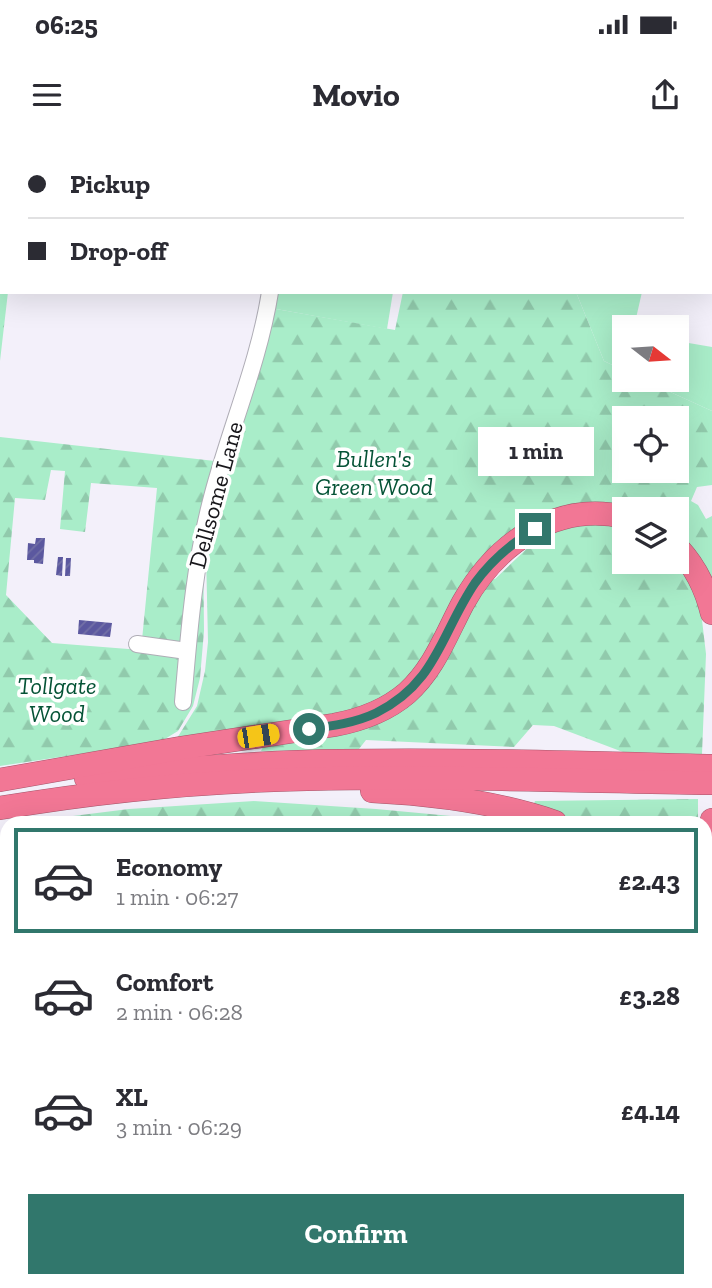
<!DOCTYPE html>
<meta charset="utf-8">
<style>
body{margin:0;font-family:"Zilla Slab",serif;background:#f7f7f7;color:#2b2b33;height:100vh;display:flex;flex-direction:column;font-size:26px;white-space:nowrap}
*{box-sizing:border-box;margin:0}
p{font-size:23px;color:#7c7c81}
.icon{flex:none;width:38px;height:38px;fill:none;stroke:currentColor;stroke-width:2;stroke-linecap:round;stroke-linejoin:round}
.map{position:relative;flex:1;overflow:hidden}
.drawer{position:absolute;left:0px;top:676px;width:712px;height:472px;display:flex;flex-direction:column;background:#fff;border-radius:21px 21px 0 0;box-shadow:0 7px 28px #0002}
.drawer>*{flex:none}
.hud{position:absolute;left:0px;top:0px;width:712px;height:154px;box-shadow:0 7px 28px #0002;display:grid;align-content:center;height:154px;padding:0 28px;background:#fff}
.needle{width:46px;rotate:107deg}
.tools{position:absolute;left:612px;top:175px;display:grid;gap:14px}
.tools a{display:grid;place-items:center;width:77px;height:77px;border-radius:0px;background:#fff;box-shadow:0 7px 28px #0002;font-size:35px}
.end{position:absolute;width:32px;height:32px;margin:-16px;border:9px solid #31776c;background:#fff;box-shadow:0 0 0 4px #fff}
.from{border-radius:50%}
.bubble{position:absolute;height:49px;border-radius:0px;background:#fff;box-shadow:0 7px 28px #0002;font-size:23px;font-weight:700;line-height:49px;text-align:center}
.car{position:absolute;width:21px;height:42px;margin:-21px -10px;border-radius:9px;box-shadow:0 0 5px 2px #0007;background:linear-gradient(#f5c518 24%,#345 0 40%,#f5c518 0 76%,#345 0 86%,#f5c518 0)}
.hud b{display:flex;align-items:center;gap:24px;height:66px;font-size:26px}
.hud b+b{border-top:2px solid #e1e1e2}
.hud i{width:18px;height:18px;background:#2b2b33}
ul{padding:12px 0 0;list-style:none}
li{display:flex;align-items:center;gap:21px;height:105px;margin:0 14px 10px;padding:0 14px;border:4px solid transparent;border-radius:0px}
li div{flex:1}
li b{display:block;font-size:26px}
li em{font-style:normal;font-weight:700}
li.current{border-color:#31776c}
li>.icon{width:63px;height:63px;stroke-width:1.5}
.button{display:flex;gap:14px;margin-top:auto;padding:14px 28px}
.button a{flex:1;height:80px;border-radius:0px;background:#31776c;color:#fff;font-size:28px;font-weight:700;line-height:80px;text-align:center}
.status{display:flex;justify-content:space-between;align-items:center;height:49px;padding:0 35px;background:#fff;direction:ltr}
.status svg{height:19px;fill:currentColor}
header{display:flex;justify-content:space-between;align-items:center;height:91px;padding:0 28px;background:#fff;font-size:32px;font-weight:700}
.map>svg:first-child{display:block}
</style>
<div class="status"><b>06:25</b><svg viewBox="0 0 49 12"><path d="M0 12V9h3v3zM5 12V6h3v6zM10 12V3h3v9zM15 12V0h3v12zM26 1h20v11H26zM47 4h2v5h-2z"/></svg></div>
<header><svg class="icon" aria-label="menu" viewBox="0 0 24 24"><path d="M4 6h16M4 12h16M4 18h16"/></svg>Movio<svg class="icon" aria-label="share" viewBox="0 0 24 24"><path d="M12 15V3M7 8l5-5 5 5M5 13v7h14v-7"/></svg></header>
<div class="map">
<svg width="712" height="1148" viewBox="0 0 712 1148">
<defs>
<pattern id="forest-firs" width="22" height="20" patternUnits="userSpaceOnUse" patternTransform="scale(1.75)"><rect width="22" height="20" fill="#a9edc9"/><path d="M5 1l3.5 6h-7zM16 11l3.5 6h-7z" fill="#91caac"/></pattern>
<pattern id="building-hatch" width="6" height="6" patternUnits="userSpaceOnUse" patternTransform="scale(1.75)"><rect width="6" height="6" fill="#5b589f"/><path d="M-1 1l2-2M0 6l6-6M5 7l2-2" fill="none" stroke="#7270a6"/></pattern>
</defs>
<rect width="100%" height="100%" fill="#f3f0fa"/>
<!-- grass -->
<g fill="#a9edc9">
<path d="M310,0h210l2,2h-212z"/>
<path d="M275,152h118l-6,37 -111,-20 -3,-4z"/>
<path d="M576,152h66l-8,35h-9v44l-21,-10z"/>
<path d="M677,201l35,6v64l-68,-31h33z"/>
<path d="M7,695v49l-7,-1v-47z"/>
<path d="M7,956v93l-7,-20v-43z"/>
<path d="M26,1141h407l-64,7h-344z"/>
</g>
<!-- forest -->
<g fill="url(#forest-firs)" fill-rule="evenodd">
<path d="M0,127h2v25h6l-8,69z"/>
<path d="M403,152h173l28,69 21,10v9h19l68,31v74l-15,2 -6,14 7,4 8,14 6,-3v74l-35,-49v-32h-52l-88,12 -109,139 -30,33 -34,18 -190,32 23,-37 8,-35 3,-29 -2,-89 12,-58 58,-186 119,21zM625,278h52v53h-52z"/>
<path d="M0,297l215,24 -12,72 1,98 -4,47 -7,28 -15,25 -18,11 -160,24zM51,330l14,1 -5,58 25,3 6,-49 66,5 -16,162 -89,-7 -46,-48 9,-97 30,2z"/>
<path d="M578,384l38,1 9,4v33h50l13,16 12,25 6,51 -4,100 -79,-2 -69,-26 -21,-1 -19,22 -148,-7 -7,9 -98,2 2,-4 127,-31 96,-136 9,-1 42,-40z"/>
<path d="M698,659v23h-131l-36,-12 4,-9z"/>
<path d="M254,661l122,8 118,11 6,2h-434l-1,-5 64,-8z"/>
<path d="M7,897v59l-7,30v-79z"/>
<path d="M0,1029l7,20v92h19l-1,7h-20l-5,-27z"/>
<path d="M433,1141h128l56,3 15,-3h64l1,7h-328z"/>
</g>
<!-- building -->
<g fill="url(#building-hatch)">
<path d="M36,398h9l-2,26 -9,-1v-3h-7l1,-17 7,1z"/>
<path d="M58,417h5l-1,19 -6,-1z"/>
<path d="M66,418h5l-1,18h-5z"/>
<path d="M79,480l33,3 -2,14 -32,-3z"/>
</g>
<g fill="none" stroke-linecap="round" stroke-linejoin="round">
<defs>
<g id="minor">
<path d="M545,0l3,2"/>
<path d="M602,0l2,2"/>
<path d="M305,2l1,-2"/>
<path d="M639,2l1,-2"/>
<path d="M710,67h1"/>
<path d="M710,121l2,1"/>
<path d="M137,504l50,7"/>
<path d="M183,562c6,-70 11,-137 29,-205 18,-69 47,-135 58,-205"/>
</g>
<g id="major">
<path d="M705,737l7,-2"/>
<path d="M705,783l7,34"/>
<path d="M705,942l7,-80"/>
<path d="M705,967l6,12 -2,67 -4,12"/>
<path d="M705,1119l3,29"/>
</g>
<g id="highway">
<path d="M677,407c18,19 29,41 35,66"/>
<path d="M86,638c85,-9 170,-16 254,-17 124,-2 248,2 372,5"/>
<path d="M0,640l181,-32 153,-23c27,-5 52,-14 73,-32 27,-24 39,-58 56,-90 33,-59 92,-102 162,-86"/>
<path d="M372,651c61,3 125,11 183,31"/>
<path d="M0,668c101,-17 205,-27 307,-29 135,-3 270,2 405,4"/>
<path d="M712,680v6"/>
</g>
</defs>
<!-- minor casing -->
<use href="#minor" stroke="#afadb6" stroke-width="18"/>
<!-- major casing -->
<use href="#major" stroke="#a5556a" stroke-width="21"/>
<!-- highway casing -->
<use href="#highway" stroke="#a5556a" stroke-width="24"/>
<!-- minor -->
<use href="#minor" stroke="#fff" stroke-width="16"/>
<!-- major -->
<use href="#major" stroke="#f7adbf" stroke-width="19"/>
<!-- highway -->
<use href="#highway" stroke="#f27795" stroke-width="23"/>
</g>
<g fill="none" stroke-linecap="round" stroke-linejoin="round">
<!-- route -->
<path stroke="#31776c" stroke-width="9" d="M309,589c23,-3 46,-6 67,-16 61,-30 65,-80 99,-130 16,-22 37,-40 60,-54"/>
</g>
<g text-anchor="middle" stroke-width="7" stroke-linejoin="round" paint-order="stroke">
<!-- park labels -->
<g font-size="24" font-style="italic" fill="#055336" stroke="#fff">
<text x="374" y="327">Bullen's<tspan x="374" dy="28">Green Wood</tspan></text>
<text x="57" y="554">Tollgate<tspan x="57" dy="28">Wood</tspan></text>
</g>
<!-- street labels -->
<g font-size="24" fill="#17161a" stroke="#fff">
<text transform="translate(216 355) rotate(-75)" y="8">Dellsome Lane</text>
</g>
</g>
</svg>
<div class="tools">
<a><svg class="needle" viewBox="-14 -14 28 28"><path d="M0-13l5 13h-10z" fill="#e53935"/><path d="M0 13l5-13h-10z" fill="#7c7c81"/></svg></a>
<a><svg class="icon" aria-label="locate" viewBox="0 0 24 24"><circle cx="12" cy="12" r="6"/><path d="M12 2v4M12 18v4M2 12h4M18 12h4"/></svg></a>
<a><svg class="icon" aria-label="layers" viewBox="0 0 24 24"><path d="M12 4l9 5-9 5-9-5zM3 14l9 5 9-5"/></svg></a>
</div>
<i class="end from" style="left:309px;top:589px"></i>
<i class="end" style="left:535px;top:389px"></i>
<div class="bubble" style="left:478px;top:287px;width:116px">1 min</div>
<i class="car" style="left:258px;top:596px;rotate:81deg"></i>
<div class="hud">
<b><i class="from"></i>Pickup</b>
<b><i></i>Drop-off</b>
</div>
<section class="drawer">
<ul>
<li class="current"><svg class="icon" aria-label="car" viewBox="0 0 24 24"><path d="M5 17H2v-5l4-1 3-4h7l3 4 3 1v5h-3M9 17h6M6 11h13"/><circle cx="7" cy="17" r="2"/><circle cx="17" cy="17" r="2"/></svg><div><b>Economy</b><p>1 min · 06:27</p></div><em>£2.43</em></li>
<li><svg class="icon" aria-label="car" viewBox="0 0 24 24"><path d="M5 17H2v-5l4-1 3-4h7l3 4 3 1v5h-3M9 17h6M6 11h13"/><circle cx="7" cy="17" r="2"/><circle cx="17" cy="17" r="2"/></svg><div><b>Comfort</b><p>2 min · 06:28</p></div><em>£3.28</em></li>
<li><svg class="icon" aria-label="car" viewBox="0 0 24 24"><path d="M5 17H2v-5l4-1 3-4h7l3 4 3 1v5h-3M9 17h6M6 11h13"/><circle cx="7" cy="17" r="2"/><circle cx="17" cy="17" r="2"/></svg><div><b>XL</b><p>3 min · 06:29</p></div><em>£4.14</em></li>
</ul>
<div class="button"><a>Confirm</a></div>
</section>
</div>
